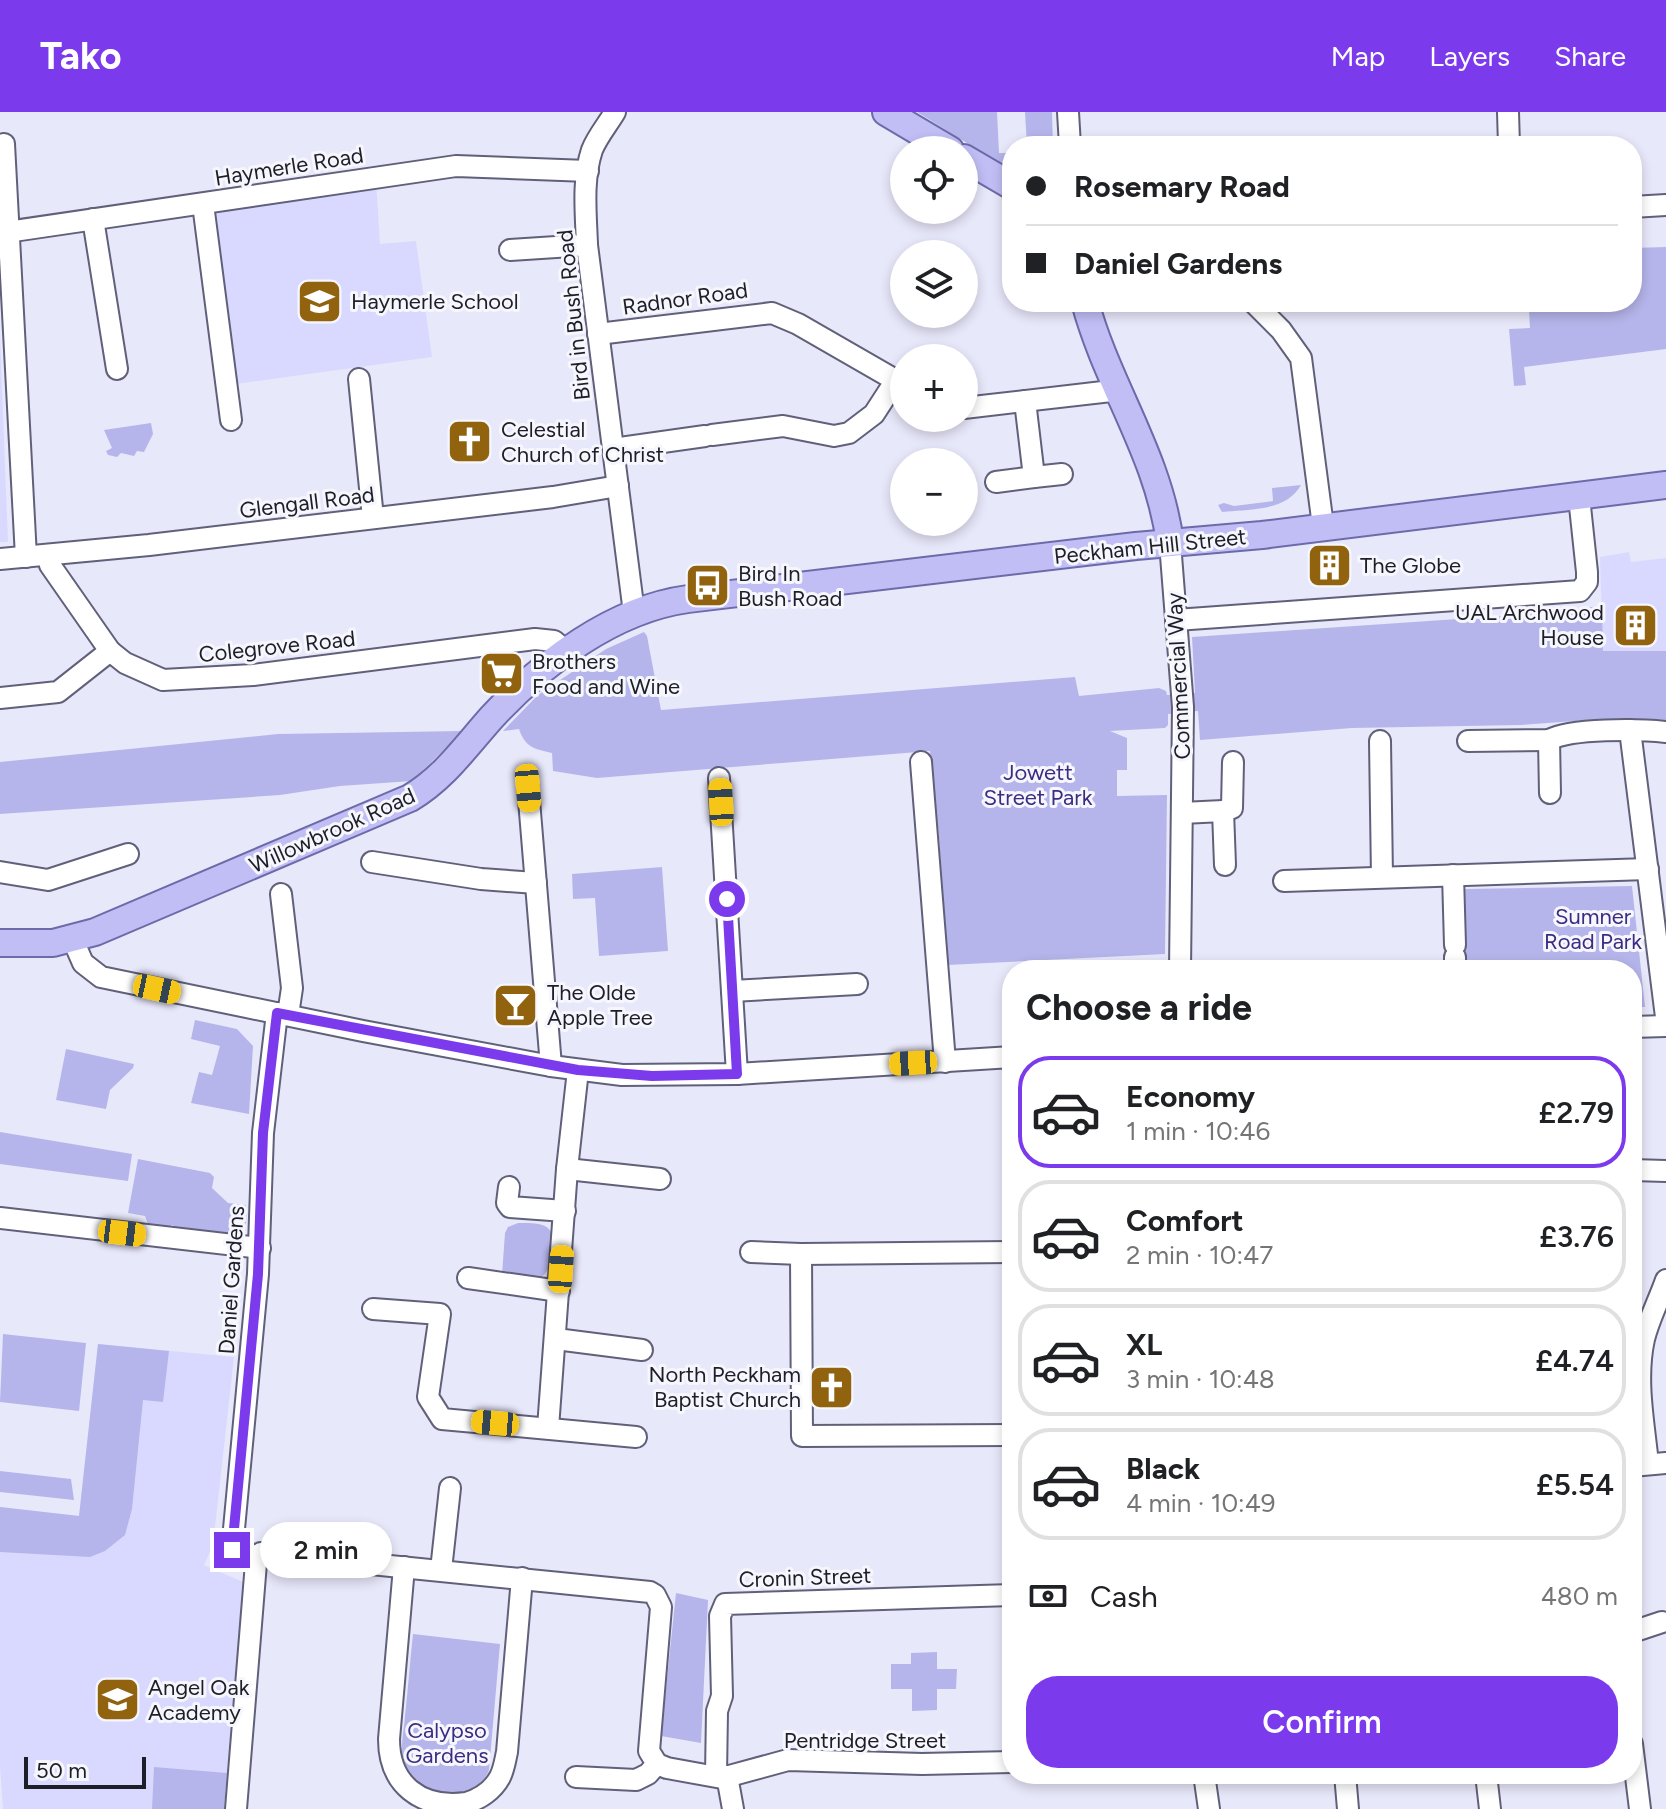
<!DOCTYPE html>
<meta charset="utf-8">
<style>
body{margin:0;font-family:Figtree,sans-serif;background:#f2f2f2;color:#202124;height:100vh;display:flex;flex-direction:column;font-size:30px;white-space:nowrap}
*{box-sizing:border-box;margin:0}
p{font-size:26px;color:#757577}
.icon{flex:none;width:44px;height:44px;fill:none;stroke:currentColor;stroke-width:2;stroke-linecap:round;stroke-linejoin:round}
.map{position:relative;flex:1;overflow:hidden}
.drawer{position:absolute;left:1002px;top:848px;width:640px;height:824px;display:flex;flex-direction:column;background:#fff;border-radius:32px;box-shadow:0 4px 12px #0003}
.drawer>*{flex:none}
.top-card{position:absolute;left:1002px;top:24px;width:640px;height:176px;border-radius:32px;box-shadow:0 4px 12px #0003;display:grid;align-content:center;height:176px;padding:0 24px;background:#fff}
.buttons{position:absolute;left:890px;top:24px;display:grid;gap:16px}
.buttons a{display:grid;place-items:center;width:88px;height:88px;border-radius:50%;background:#fff;box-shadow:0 4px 12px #0003;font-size:40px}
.scale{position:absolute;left:24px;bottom:20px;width:122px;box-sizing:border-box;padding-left:8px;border:4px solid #1e1e29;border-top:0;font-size:22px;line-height:28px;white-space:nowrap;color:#1e1e29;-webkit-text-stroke:6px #f6f6fd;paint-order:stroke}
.end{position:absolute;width:36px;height:36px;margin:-18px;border:10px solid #7c3aed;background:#fff;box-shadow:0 0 0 4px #fff}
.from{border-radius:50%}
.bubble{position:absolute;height:56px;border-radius:28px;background:#fff;box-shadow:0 4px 12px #0003;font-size:26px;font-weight:600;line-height:56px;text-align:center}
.car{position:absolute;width:24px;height:48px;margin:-24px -12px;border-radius:10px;box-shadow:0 0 6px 2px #0007;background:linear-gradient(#f5c518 24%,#345 0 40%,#f5c518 0 76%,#345 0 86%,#f5c518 0)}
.top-card b{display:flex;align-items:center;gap:28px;height:76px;font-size:30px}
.top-card b+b{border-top:2px solid #e0e0e0}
.top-card i{width:20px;height:20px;background:#202124}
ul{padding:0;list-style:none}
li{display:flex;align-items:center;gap:24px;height:112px;margin:0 16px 12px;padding:0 8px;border:4px solid #e0e0e0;border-radius:32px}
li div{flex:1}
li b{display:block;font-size:30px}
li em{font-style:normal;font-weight:600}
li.selected{border-color:#7c3aed}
li>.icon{width:72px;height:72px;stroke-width:1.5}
h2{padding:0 24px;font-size:36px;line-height:96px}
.pay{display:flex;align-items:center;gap:20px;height:88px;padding:0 24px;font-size:30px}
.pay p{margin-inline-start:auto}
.primary-button{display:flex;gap:16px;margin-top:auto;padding:16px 24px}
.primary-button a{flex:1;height:92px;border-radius:32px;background:#7c3aed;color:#fff;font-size:32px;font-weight:600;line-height:92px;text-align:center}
header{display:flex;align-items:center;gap:48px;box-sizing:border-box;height:112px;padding:0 40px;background:#7c3aed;color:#fff}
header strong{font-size:38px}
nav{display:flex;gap:44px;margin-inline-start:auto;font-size:28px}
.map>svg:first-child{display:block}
</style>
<header>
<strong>Tako</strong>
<nav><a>Map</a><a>Layers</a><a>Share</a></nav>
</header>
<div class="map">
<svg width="1666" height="1697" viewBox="0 0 1666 1697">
<rect width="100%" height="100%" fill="#e8e8fb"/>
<!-- built -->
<g fill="#d9d9ff">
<path d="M376,69l4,63 36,-3 16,116 -204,28 -25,-179z"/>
<path d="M0,223l8,207h-8z"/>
<path d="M1629,440l2,10 35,-4v93l-63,1 -3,-95z"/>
<path d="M98,1232l136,13 -21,188 -9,20 39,17 -19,227h-221l-3,-43v-259l79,9z"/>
</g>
<!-- green -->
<g fill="#b6b5eb">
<path d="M917,0h80l2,41h13v18z"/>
<path d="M1025,0h27l1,34h-26z"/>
<path d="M1666,135v102l-142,18 2,18 -12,1 -5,-57 21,-1 -1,-17 16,-9h87v-54z"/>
<path d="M151,311l2,11 -9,18 -7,-1 -3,5 -13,-3 -4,4 -9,-2 -2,-4 6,-3 -8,-18z"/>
<path d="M1301,373c-15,27 -52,24 -79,27l-4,-7 6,-2 10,3 39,-5 -1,-13z"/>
<path d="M1602,494l1,45h63v71l-64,-3 -81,6 -169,3 -152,12 -2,-29 -30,3v11l-3,3 -55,3 17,7v32h-10v26l50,-1 -2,159 -218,11 -8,-128 -9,-86 -333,27 -44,-7 -1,-18c-18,-4 -27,-6 -33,-24l-16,2 35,-36 68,-46 38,-17 3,4 14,74 414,-33 4,19 80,-8 7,3 1,4 28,-2 -3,-56 310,-21z"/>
<path d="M463,619l-51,50 -72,5 -60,9 -280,19v-52l278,-28z"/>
<path d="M662,755l6,84 -69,5 -4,-58 -22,1 -1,-25z"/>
<path d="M1632,774l13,121h-13v-37h-166l-1,-81z"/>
<path d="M195,908l42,9 16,17 -4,68 -58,-11 8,-31 13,3 8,-29 -29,-7z"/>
<path d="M66,937l68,15 -1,4 -23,22 -4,19 -50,-9z"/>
<path d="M0,1020l132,22 -4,27 -128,-17z"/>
<path d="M138,1047l72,14 4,4 -2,11 16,15 18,2c0,8 2,19 -3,25 -10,13 -52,1 -68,-2l-2,-3 -10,4 -14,-2 -4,-11 -17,-3z"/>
<path d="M518,1111c9,0 25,-1 31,6 8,10 3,43 -8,48 -10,5 -29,-1 -39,-2l3,-42 3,-6z"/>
<path d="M3,1222l83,9 -7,68 -79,-9z"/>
<path d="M98,1232l71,7 -6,51 -20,-2 -11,109 -7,26 -20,16 -15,6 -90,-5v-45l79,9z"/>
<path d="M0,1359l71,8 3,21 -74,-8z"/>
<path d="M676,1481l32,7 -7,143 -40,-7z"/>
<path d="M413,1522l87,10 -11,126c-5,14 -20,21 -34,23 -22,4 -48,-10 -52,-34 -3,-13 1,-29 2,-43 3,-27 5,-55 8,-82z"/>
<path d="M937,1540v17h20l-1,20h-19v21l-25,1v-22h-21v-25h20v-11z"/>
<path d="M154,1655l73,6 -3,36h-72z"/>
</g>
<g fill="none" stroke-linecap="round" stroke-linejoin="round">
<defs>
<g id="minor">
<path d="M615,0c-7,12 -18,25 -23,38 -10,30 -6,64 -5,95l47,368"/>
<path d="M1068,0l2,34"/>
<path d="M1508,0l1,34"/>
<path d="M4,32l22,413"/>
<path d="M203,92l28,216"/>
<path d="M1632,95l34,-2"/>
<path d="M93,107l24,150"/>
<path d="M0,121l456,-67 132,5"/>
<path d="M510,138l77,-5"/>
<path d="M1253,190l28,28 20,28 22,168"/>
<path d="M598,222l174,-21 26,11 106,61"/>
<path d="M359,267l14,139"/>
<path d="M964,296l156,-18"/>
<path d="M712,323l71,-9 51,10 15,-3 25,-19 22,-34"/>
<path d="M613,337l92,-13"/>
<path d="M1034,365l28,-3"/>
<path d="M996,370l38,-5 -9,-76"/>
<path d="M1170,431l13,164 -3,263"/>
<path d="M47,443l3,10 60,86 15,12 38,17 90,-5 282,-36 19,2 13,11"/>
<path d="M0,447l149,-14 404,-48 65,-11"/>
<path d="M1176,508l404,-29 7,-9v-10l-8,-75"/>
<path d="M0,586l58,-6 52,-41"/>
<path d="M1630,618l36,287"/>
<path d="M1549,628l1,53"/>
<path d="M1380,629l2,136"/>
<path d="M1468,629l81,-1c22,-12 90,-11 117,-8"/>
<path d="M921,650l24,300"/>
<path d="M719,666l18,296"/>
<path d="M528,676l23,278"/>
<path d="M1223,699l2,54"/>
<path d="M1182,701l41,-2 9,-3 1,-46"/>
<path d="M372,750l109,17 55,4"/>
<path d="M0,760l48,8 80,-26"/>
<path d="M1453,763l2,70"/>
<path d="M1284,769l364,-12"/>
<path d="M281,782l11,94 -4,27"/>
<path d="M73,828l10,23 18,14 262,54 188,35 71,9 115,-1 275,-17"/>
<path d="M1455,845v13"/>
<path d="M732,879l125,-7"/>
<path d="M1632,915l34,-1"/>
<path d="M567,1057l93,10"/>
<path d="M1632,1058l34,1"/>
<path d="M509,1075l-2,16 3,4 55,4"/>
<path d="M0,1106l260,30"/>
<path d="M751,1140l50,2 211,-2"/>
<path d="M801,1142l1,182 210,-1"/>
<path d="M468,1166l91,13"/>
<path d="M373,1197l67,5 -12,83 14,22 194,18"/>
<path d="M556,1227l86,11"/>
<path d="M548,1316l19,-259 11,-99"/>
<path d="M1648,1352c-4,-41 -13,-84 -4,-125 5,-20 15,-39 22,-59"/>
<path d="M1632,1354l34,-3"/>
<path d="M232,1438l26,-276 5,-141 14,-120"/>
<path d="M404,1455l-15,172c0,45 31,70 77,64 14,-4 27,-13 34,-26 4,-8 5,-16 7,-25l15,-174"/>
<path d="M441,1458l9,-82"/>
<path d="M1632,1520l30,-10"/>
<path d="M1632,1632l8,65"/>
<path d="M1204,1662l5,35"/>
<path d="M1345,1662l3,35"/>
<path d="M1486,1662l4,35"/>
<path d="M716,1663l1,-64 5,-15 -2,-80 5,-12 287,-9"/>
<path d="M727,1664l6,33"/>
<path d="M576,1665l60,3 12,-6 9,-10"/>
<path d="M236,1697l20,-246 5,-10 389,39 5,3 6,12 -12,144 8,13 10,4 55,10 66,-18 134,4 90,-2"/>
</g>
<g id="major">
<path d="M886,0l64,38"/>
<path d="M964,46l48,28"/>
<path d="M1085,190c22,83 74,153 85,241"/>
<path d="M0,831h53l42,-11 315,-134c34,-20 56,-52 82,-81 50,-54 122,-108 196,-118l448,-53 126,-11 404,-50"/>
</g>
</defs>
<!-- minor casing -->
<use href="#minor" stroke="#60607a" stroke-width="24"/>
<!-- major casing -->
<use href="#major" stroke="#6d6aaa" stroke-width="30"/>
<!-- minor -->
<use href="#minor" stroke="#fff" stroke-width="20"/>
<!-- major -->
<use href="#major" stroke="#c1bef6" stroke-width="26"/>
</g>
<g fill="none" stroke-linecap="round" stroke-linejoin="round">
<!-- route -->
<path stroke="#7c3aed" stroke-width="10" d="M232,1438l26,-276 5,-141 14,-120 301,57 74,6 85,-2 -10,-175"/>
</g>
<!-- icons -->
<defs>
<symbol id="school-square" viewBox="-11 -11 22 22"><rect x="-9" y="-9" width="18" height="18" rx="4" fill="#91630f" stroke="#f6f6fd"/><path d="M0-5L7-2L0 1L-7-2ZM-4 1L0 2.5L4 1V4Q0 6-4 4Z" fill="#fff"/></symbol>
<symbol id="church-square" viewBox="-11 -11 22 22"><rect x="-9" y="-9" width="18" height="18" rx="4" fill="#91630f" stroke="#f6f6fd"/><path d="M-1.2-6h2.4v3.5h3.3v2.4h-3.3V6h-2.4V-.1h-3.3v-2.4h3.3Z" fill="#fff"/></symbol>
<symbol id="building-square" viewBox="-11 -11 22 22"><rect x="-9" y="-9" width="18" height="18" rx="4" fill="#91630f" stroke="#f6f6fd"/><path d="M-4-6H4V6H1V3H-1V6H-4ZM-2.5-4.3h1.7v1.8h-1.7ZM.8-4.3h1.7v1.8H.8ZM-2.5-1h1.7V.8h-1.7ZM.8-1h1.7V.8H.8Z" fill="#fff"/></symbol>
<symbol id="bus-square" viewBox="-11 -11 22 22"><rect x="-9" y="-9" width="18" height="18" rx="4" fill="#91630f" stroke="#f6f6fd"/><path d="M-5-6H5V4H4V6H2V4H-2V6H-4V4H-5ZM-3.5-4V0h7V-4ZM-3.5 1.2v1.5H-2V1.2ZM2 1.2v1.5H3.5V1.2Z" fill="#fff"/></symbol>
<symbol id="supermarket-square" viewBox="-11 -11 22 22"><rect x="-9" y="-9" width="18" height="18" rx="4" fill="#91630f" stroke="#f6f6fd"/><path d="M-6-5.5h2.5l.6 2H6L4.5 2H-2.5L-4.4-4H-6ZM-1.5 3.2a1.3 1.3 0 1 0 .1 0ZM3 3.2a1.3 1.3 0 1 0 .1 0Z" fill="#fff"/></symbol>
<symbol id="bar-square" viewBox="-11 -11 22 22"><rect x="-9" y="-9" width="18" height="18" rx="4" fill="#91630f" stroke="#f6f6fd"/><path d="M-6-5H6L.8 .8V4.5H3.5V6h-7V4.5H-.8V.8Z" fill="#fff"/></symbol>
</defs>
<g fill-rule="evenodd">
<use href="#school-square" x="294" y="164" width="51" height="51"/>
<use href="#church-square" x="444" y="304" width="51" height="51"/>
<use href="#building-square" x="1304" y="428" width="51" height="51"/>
<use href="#bus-square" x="682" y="448" width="51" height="51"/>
<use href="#building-square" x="1610" y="488" width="51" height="51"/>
<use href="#supermarket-square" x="476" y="536" width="51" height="51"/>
<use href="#bar-square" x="490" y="868" width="51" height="51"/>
<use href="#church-square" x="806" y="1250" width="51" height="51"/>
<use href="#school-square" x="92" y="1562" width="51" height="51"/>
</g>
<g text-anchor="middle" stroke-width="6" stroke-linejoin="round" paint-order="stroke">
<!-- street labels -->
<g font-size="22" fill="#1e1e29" stroke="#f6f6fd">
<text transform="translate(289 54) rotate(-9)" y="8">Haymerle Road</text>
<text transform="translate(685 186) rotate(-8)" y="8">Radnor Road</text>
<text transform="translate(573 203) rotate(-96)" y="8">Bird in Bush Road</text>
<text transform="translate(307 390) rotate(-7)" y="8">Glengall Road</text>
<text transform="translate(1150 434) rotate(-6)" y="8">Peckham Hill Street</text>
<text transform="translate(277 534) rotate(-6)" y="8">Colegrove Road</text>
<text transform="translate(1178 564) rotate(-93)" y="8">Commercial Way</text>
<text transform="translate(332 718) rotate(-24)" y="8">Willowbrook Road</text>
<text transform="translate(231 1168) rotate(-86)" y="8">Daniel Gardens</text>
<text transform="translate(805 1465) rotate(-2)" y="8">Cronin Street</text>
<text x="865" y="1636">Pentridge Street</text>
</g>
<!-- poi labels -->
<g font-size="22" fill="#1e1e29" stroke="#f6f6fd" text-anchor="start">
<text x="351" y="197">Haymerle School</text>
<text x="501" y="325">Celestial<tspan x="501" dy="25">Church of Christ</tspan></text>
<text x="1360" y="461">The Globe</text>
<text x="738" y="469">Bird In<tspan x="738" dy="25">Bush Road</tspan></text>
<text x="1604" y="508" text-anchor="end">UAL Archwood<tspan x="1604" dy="25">House</tspan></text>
<text x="532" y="557">Brothers<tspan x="532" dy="25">Food and Wine</tspan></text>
<text x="547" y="888">The Olde<tspan x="547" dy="25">Apple Tree</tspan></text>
<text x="801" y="1270" text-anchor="end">North Peckham<tspan x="801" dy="25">Baptist Church</tspan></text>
<text x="148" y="1583">Angel Oak<tspan x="148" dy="25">Academy</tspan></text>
</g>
<!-- park labels -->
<g font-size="22" fill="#3b2c82" stroke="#f6f6fd">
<text x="1038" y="668">Jowett<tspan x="1038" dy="25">Street Park</tspan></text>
<text x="1593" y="812">Sumner<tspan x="1593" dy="25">Road Park</tspan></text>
<text x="447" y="1626">Calypso<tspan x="447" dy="25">Gardens</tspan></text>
</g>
</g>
</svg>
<div class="buttons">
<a><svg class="icon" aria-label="locate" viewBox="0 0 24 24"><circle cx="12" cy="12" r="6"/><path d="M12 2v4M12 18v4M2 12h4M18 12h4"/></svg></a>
<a><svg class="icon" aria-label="layers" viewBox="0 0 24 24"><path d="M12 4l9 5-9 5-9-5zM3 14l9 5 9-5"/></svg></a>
<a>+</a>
<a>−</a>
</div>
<div class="scale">50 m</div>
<i class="end from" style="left:727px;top:787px"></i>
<i class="end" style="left:232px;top:1438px"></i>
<div class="bubble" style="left:260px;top:1410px;width:132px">2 min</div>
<i class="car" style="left:528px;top:676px;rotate:175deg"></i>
<i class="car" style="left:721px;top:690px;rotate:357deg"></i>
<i class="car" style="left:157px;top:877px;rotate:102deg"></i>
<i class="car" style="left:913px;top:951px;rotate:267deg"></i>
<i class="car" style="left:122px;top:1121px;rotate:97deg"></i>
<i class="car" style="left:561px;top:1157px;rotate:4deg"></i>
<i class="car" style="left:495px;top:1311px;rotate:275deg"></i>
<div class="top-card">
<b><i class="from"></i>Rosemary Road</b>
<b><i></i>Daniel Gardens</b>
</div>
<section class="drawer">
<h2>Choose a ride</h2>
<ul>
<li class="selected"><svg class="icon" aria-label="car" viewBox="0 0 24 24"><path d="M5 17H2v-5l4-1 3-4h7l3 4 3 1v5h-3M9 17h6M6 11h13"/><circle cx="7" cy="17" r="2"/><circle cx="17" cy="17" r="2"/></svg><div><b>Economy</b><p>1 min · 10:46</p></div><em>£2.79</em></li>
<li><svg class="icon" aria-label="car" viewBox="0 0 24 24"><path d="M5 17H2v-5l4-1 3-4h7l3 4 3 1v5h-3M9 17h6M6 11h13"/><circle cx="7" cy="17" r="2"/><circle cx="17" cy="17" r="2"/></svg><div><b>Comfort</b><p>2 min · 10:47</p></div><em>£3.76</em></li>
<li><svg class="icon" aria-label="car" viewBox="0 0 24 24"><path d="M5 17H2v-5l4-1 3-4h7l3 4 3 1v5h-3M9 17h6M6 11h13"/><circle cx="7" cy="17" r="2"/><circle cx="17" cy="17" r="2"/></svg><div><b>XL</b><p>3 min · 10:48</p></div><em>£4.74</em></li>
<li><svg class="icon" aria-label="car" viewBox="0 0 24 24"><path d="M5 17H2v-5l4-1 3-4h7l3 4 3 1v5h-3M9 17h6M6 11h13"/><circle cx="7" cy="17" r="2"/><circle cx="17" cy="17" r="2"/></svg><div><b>Black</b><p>4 min · 10:49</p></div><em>£5.54</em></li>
</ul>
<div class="pay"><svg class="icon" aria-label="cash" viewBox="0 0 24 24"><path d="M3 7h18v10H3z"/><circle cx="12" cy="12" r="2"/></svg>Cash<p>480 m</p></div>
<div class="primary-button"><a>Confirm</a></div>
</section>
</div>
